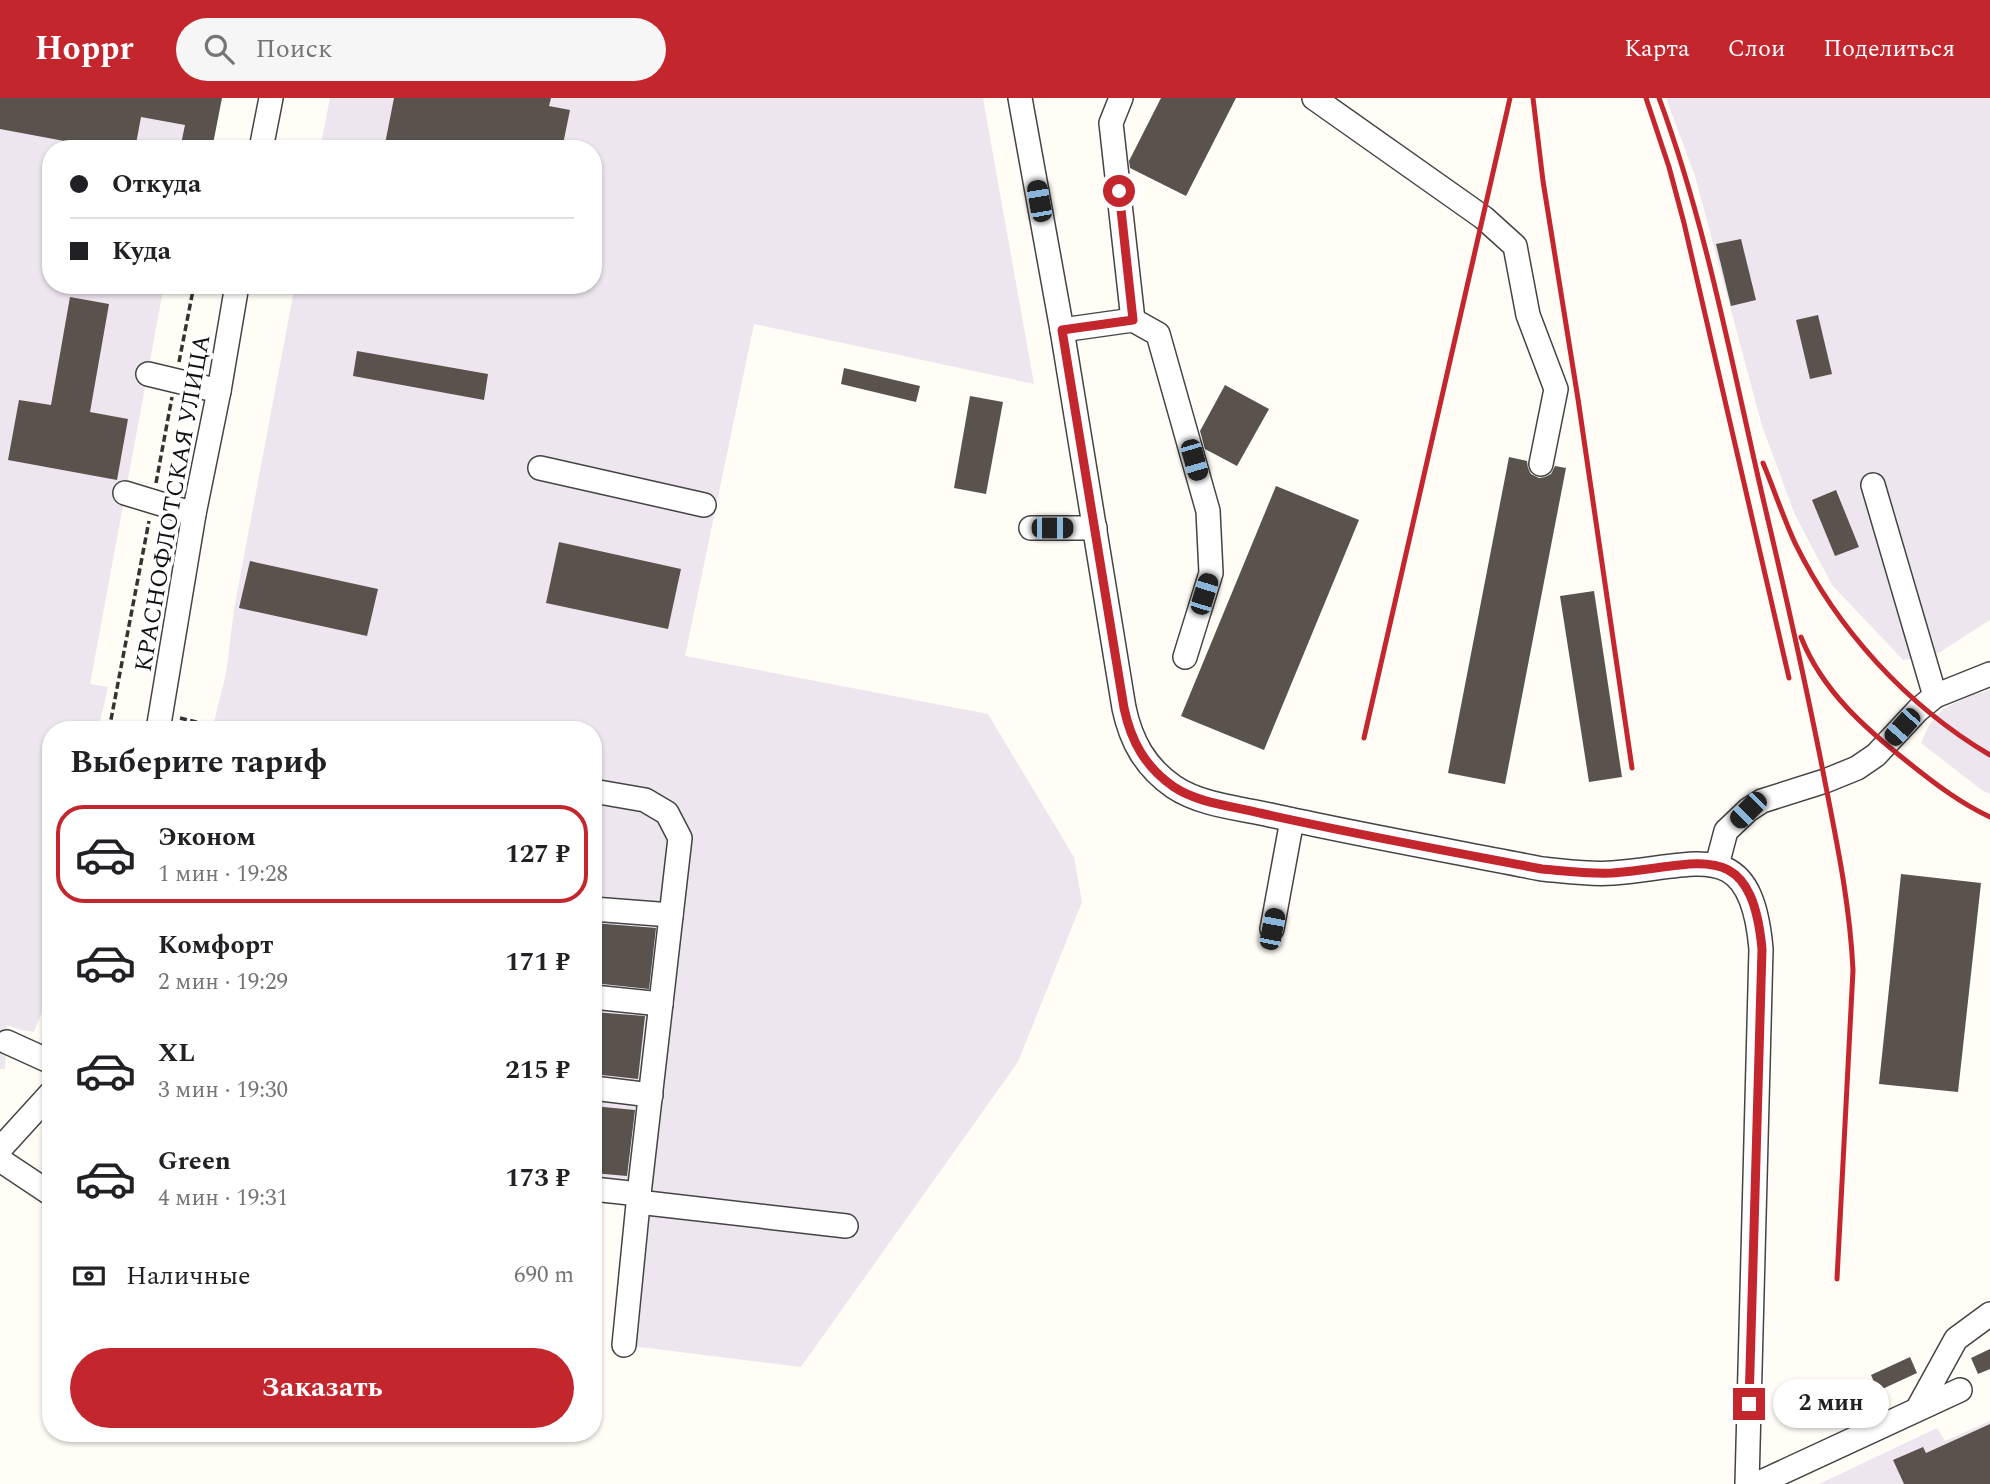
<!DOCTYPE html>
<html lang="ru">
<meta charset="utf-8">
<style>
body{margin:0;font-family:Spectral,serif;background:#f6f6f6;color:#202124;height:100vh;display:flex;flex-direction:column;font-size:26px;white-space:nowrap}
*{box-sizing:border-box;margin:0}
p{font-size:23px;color:#757577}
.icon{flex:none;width:38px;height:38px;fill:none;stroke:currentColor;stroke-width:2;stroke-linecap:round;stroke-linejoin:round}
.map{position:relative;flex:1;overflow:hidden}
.sheet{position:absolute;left:42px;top:623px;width:560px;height:721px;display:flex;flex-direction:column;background:#fff;border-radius:28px;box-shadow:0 2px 5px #0004}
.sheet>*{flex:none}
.top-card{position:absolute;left:42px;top:42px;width:560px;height:154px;border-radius:28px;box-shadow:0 2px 5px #0004;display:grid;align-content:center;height:154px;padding:0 28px;background:#fff}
.end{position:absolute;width:32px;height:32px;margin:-16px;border:9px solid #c4262e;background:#fff;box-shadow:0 0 0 4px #fff}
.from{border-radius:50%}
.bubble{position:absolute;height:49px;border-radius:24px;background:#fff;box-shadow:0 2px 5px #0004;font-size:23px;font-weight:700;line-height:49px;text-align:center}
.car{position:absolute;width:21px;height:42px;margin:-21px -10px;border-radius:9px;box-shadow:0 0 5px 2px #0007;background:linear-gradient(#222 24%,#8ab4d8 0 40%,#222 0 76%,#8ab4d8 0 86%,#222 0)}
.top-card b{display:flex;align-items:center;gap:24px;height:66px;font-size:26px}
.top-card b+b{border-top:2px solid #e0e0e0}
.top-card i{width:18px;height:18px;background:#202124}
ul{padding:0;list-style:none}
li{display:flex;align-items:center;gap:21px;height:98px;margin:0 14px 10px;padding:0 14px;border:4px solid transparent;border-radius:28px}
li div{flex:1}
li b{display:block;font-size:26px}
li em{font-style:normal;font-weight:700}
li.selected{border-color:#c4262e}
li>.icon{width:63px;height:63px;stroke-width:1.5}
h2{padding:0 28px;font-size:32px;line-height:84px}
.pay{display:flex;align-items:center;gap:18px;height:77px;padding:0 28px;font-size:26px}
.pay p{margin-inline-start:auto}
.cta{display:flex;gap:14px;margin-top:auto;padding:14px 28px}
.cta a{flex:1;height:80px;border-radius:42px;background:#c4262e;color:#fff;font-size:28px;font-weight:700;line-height:80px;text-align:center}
header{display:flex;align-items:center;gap:42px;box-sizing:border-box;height:98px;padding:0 35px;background:#c4262e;color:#fff}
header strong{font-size:33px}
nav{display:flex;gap:38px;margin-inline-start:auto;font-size:24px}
.search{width:490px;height:63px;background:#f6f6f6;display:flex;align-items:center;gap:18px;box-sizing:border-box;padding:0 24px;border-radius:38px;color:#757577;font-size:26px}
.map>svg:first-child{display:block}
</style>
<header>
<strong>Hoppr</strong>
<div class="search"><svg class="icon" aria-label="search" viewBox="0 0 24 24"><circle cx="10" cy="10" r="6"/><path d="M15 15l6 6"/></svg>Поиск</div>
<nav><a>Карта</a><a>Слои</a><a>Поделиться</a></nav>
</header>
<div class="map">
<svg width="1990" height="1386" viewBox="0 0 1990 1386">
<rect width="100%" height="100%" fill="#fffdf5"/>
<!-- industrial -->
<g fill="#eee6ef">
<path d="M0,0h221l-9,51h-161v136h113l-74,399 18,3 -10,43h-47v260l-17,42 -14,-2 -13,-5 -2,44h-5z"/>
<path d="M330,0h653l51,286 -280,-60 -69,332 303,58 86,143 8,45 -64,160 -217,305 -185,-23 13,-141 -36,-3v-470h-381l14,-56 8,-65 61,-324h298v-136h-273z"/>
<path d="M1666,0h324v522l-56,36 -31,4 -71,-75 -37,-70 -33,-89 -67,-250z"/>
<path d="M1990,592v104l-7,-3 -62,-48 8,-18 14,-16 26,-13z"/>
<path d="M1990,1323v63h-171l118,-56 8,13z"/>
</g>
<!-- building -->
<g fill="#5a524d">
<path d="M0,0h222l-10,51h-32l5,-24 -44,-8 -6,32h-28l-107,-20z"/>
<path d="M394,0h157l-2,8 21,4 -8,39h-178z"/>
<path d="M1161,0h75l-50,98 -56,-28 -1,-7z"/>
<path d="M1741,141l15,61 -25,6 -15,-62z"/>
<path d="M70,199l39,7 -19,108 38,7 -11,61 -109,-20 11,-60 32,5z"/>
<path d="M1818,217l14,59 -22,5 -14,-59z"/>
<path d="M357,253l131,23 -4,26 -131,-24z"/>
<path d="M844,270l76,18 -4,16 -75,-18z"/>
<path d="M1225,287l44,24 -32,57 -32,-17 -5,-18z"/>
<path d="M970,298l33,6 -17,92 -32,-6z"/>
<path d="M1509,359l18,4 1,7 3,6 8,4 6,-1 6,-3 4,-8 11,2 -61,316 -57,-11z"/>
<path d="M1276,388l83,34 -95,230 -83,-34z"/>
<path d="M1836,392l23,57 -24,9 -23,-56z"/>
<path d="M559,444l122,27 -13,60 -122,-26z"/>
<path d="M250,463l128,28 -11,47 -128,-28z"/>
<path d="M1594,493l28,186 -33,5 -29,-186z"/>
<path d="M1901,776l80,9 -23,209 -79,-8z"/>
<path d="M593,825l63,5 -7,61 -56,-6z"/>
<path d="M593,914l52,4 -7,63 -45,-5z"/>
<path d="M593,1008l42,4 -8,66 -34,-3z"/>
<path d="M1990,1251v20l-12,5 -7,-16z"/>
<path d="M1910,1259l7,16 -39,18 -7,-16z"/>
<path d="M1838,1291l7,17 -21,9 -8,-16z"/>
<path d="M1990,1326v60h-86l-11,-24 30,-13 3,6z"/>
</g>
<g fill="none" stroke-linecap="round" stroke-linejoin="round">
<defs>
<g id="minor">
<path d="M1020,0l42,232 62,378c7,33 21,59 50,79 27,18 65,21 96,28 90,20 181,36 272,54 23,2 47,6 71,4 84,-6 138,-39 148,76l-14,535"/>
<path d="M1121,0l-10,25 22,197"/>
<path d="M1314,0l170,120 31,28 13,69 28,74 -15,75"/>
<path d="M261,51l10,-51"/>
<path d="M1062,232l71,-10 25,14 50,177 3,62 -26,84"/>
<path d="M148,276l71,17"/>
<path d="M540,370l164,37"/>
<path d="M1873,387l62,211"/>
<path d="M125,395l69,21"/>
<path d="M1031,430h64"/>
<path d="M158,632l36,-216 25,-123 18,-106"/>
<path d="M593,693l52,9 22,13 13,25 -41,356 -15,151"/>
<path d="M1717,767l9,-34 22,-21 14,-9 63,-20 32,-13 19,-13 42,-45 17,-14 55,-22"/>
<path d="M593,811l78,6"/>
<path d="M1272,831l20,-109"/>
<path d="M593,899l68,7"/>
<path d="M7,944l44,20"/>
<path d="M593,990l58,7"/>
<path d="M0,1051l51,-56"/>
<path d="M0,1062l51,34"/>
<path d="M593,1091l46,5"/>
<path d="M638,1104l208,24"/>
<path d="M1918,1310l38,-69 34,-25"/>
<path d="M1757,1386l203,-94"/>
</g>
</defs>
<!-- minor casing -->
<use href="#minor" stroke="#444" stroke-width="26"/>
<!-- path -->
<g stroke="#333" stroke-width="3.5" stroke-dasharray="7 3.5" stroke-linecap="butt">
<path d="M179,264l15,-77"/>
<path d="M156,385l16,-86"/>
<path d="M180,620l20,5 -2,7"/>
<path d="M109,632l40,-209"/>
</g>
<!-- minor -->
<use href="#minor" stroke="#fff" stroke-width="23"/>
<!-- rail -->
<g stroke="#c4262e" stroke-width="5">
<path d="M1533,0l10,83 35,218 54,369"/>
<path d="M1646,0l23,69 15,56 105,455"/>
<path d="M1659,0c49,132 74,273 106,409 22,93 43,186 61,280 12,61 24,120 27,183l-16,309"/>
<path d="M1763,365c11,26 20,54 32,80 42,86 112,163 195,212"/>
<path d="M1801,539c21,54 65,92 108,126 25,20 51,40 81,54"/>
<path d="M1364,640l146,-640"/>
</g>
</g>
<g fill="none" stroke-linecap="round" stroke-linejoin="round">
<!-- route -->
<path stroke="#c4262e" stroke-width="9" d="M1119,93l14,129 -71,10 62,378c7,33 21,59 50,79 24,16 58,19 86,26 93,21 188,38 282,56 23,2 47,5 70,4 85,-6 139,-40 150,76l-13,455"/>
</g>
<g text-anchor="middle" stroke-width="7" stroke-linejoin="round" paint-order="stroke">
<!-- street labels -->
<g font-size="24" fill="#111" stroke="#fff">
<text transform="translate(172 405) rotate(-80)" y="8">КРАСНОФЛОТСКАЯ УЛИЦА</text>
</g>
</g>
</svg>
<i class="end from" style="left:1119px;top:93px"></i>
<i class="end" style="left:1749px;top:1306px"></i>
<div class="bubble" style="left:1773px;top:1281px;width:116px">2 мин</div>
<i class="car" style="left:1039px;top:103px;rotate:350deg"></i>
<i class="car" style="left:1194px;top:362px;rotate:164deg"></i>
<i class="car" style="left:1052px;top:430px;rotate:90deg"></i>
<i class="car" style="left:1204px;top:496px;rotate:17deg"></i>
<i class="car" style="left:1902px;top:629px;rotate:222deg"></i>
<i class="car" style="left:1748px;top:712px;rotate:225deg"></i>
<i class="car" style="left:1272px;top:831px;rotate:11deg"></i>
<div class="top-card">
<b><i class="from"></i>Откуда</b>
<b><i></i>Куда</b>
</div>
<section class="sheet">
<h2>Выберите тариф</h2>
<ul>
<li class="selected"><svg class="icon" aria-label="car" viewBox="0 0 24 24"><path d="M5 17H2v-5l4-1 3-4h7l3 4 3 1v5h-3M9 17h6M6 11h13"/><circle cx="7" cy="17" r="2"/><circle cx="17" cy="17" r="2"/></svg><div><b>Эконом</b><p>1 мин · 19:28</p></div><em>127 ₽</em></li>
<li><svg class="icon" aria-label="car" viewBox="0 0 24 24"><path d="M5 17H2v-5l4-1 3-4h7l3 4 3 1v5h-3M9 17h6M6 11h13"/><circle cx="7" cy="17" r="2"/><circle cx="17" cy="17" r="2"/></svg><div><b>Комфорт</b><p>2 мин · 19:29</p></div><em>171 ₽</em></li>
<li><svg class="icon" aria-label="car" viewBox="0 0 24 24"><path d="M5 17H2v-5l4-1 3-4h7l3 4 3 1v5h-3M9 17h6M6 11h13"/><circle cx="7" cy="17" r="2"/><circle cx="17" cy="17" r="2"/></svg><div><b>XL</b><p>3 мин · 19:30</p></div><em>215 ₽</em></li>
<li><svg class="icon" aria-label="car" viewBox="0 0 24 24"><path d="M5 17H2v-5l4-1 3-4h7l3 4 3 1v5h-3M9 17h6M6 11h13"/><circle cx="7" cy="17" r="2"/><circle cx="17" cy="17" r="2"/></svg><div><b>Green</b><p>4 мин · 19:31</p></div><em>173 ₽</em></li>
</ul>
<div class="pay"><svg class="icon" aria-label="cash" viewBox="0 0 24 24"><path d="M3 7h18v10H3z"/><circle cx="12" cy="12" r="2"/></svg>Наличные<p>690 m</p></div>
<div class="cta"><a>Заказать</a></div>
</section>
</div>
